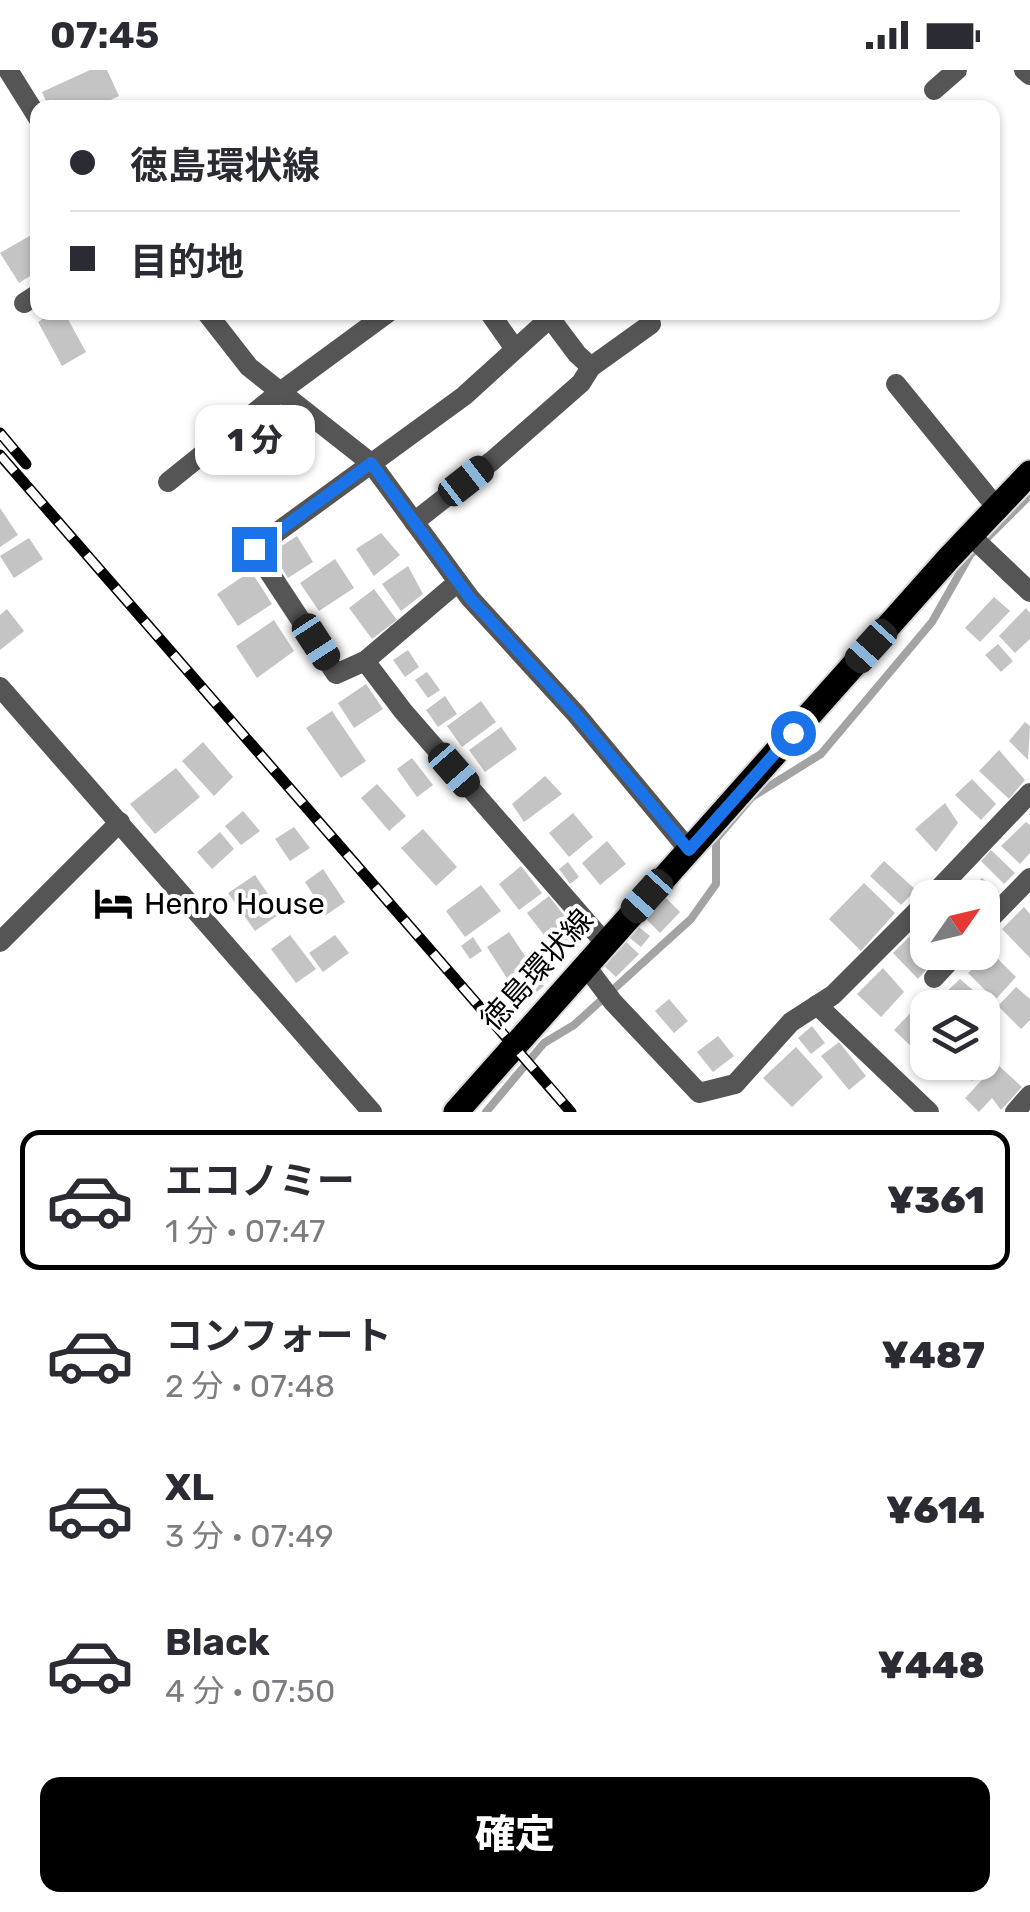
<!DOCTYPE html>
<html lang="ja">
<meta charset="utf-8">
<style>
body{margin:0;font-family:Rubik,"Noto Sans JP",sans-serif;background:#f2f2f3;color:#2b2b33;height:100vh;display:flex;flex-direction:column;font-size:38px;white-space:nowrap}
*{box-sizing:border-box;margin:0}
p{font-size:32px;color:#7c7c81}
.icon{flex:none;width:55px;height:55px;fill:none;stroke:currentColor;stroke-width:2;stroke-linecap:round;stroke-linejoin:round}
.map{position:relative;height:1042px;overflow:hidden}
.sheet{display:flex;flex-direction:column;background:#fff;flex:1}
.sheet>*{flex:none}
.top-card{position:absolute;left:30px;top:30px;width:970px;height:220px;border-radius:20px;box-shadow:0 2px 8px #0004;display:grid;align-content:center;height:220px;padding:0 40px;background:#fff}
.needle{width:65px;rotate:56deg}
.tools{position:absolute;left:910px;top:810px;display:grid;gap:20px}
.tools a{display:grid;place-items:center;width:90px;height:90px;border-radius:20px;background:#fff;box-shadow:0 2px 8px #0004;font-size:50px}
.end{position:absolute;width:45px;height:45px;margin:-22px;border:12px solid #1a73e8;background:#fff;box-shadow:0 0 0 5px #fff}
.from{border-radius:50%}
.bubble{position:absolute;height:70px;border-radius:20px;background:#fff;box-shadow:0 2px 8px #0004;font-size:32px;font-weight:800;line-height:70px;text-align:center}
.car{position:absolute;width:30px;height:60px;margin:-30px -15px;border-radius:12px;box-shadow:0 0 8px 2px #0007;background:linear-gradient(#222 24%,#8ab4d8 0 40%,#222 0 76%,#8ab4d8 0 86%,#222 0)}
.top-card b{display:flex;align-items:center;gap:35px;height:95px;font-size:38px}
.top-card b+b{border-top:2px solid #e1e1e2}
.top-card i{width:25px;height:25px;background:#2b2b33}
ul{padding:18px 0 0;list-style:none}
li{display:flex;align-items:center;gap:30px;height:140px;margin:0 20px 15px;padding:0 20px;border:5px solid transparent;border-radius:20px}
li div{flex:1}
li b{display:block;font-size:38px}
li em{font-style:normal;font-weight:800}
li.current{border-color:#000}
li>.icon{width:90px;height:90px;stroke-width:1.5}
.primary-button{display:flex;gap:20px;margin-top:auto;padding:20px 40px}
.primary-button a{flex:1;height:115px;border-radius:20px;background:#000;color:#fff;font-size:40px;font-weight:800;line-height:115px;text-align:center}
.status{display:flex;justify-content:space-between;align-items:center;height:70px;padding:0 50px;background:#fff;direction:ltr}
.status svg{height:28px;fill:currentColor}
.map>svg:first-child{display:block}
</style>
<div class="status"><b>07:45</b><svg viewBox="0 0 49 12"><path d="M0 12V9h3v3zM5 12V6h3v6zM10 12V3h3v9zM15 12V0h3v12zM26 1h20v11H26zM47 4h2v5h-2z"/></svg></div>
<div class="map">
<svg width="1030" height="1042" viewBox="0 0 1030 1042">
<rect width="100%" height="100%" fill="#fff"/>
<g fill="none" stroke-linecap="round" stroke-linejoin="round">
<!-- stream -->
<path stroke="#a3a3a3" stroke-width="8" d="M486,1042l58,-69 30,-18 117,-106 25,-35v-45l36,-42 69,-43 111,-132 38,-67 60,-60"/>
</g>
<!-- building -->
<g fill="#c4c4c4">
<path d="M90,0h17l12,26 -25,12h-45l-7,-16z"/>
<path d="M38,161v40l-19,12 -19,-30z"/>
<path d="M54,242h10l22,40 -24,14 -24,-44z"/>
<path d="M0,438l18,27 -18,12z"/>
<path d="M381,463l19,22 -26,21 -18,-27z"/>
<path d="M297,466l16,26 -25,16 -16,-26z"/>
<path d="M29,468l14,21 -29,19 -14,-22z"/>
<path d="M335,489l19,29 -35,23 -19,-28z"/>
<path d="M408,496l15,28 -22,17 -19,-27z"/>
<path d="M251,501l21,33 -34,22 -21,-32z"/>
<path d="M374,519l23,31 -25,19 -23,-31z"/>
<path d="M994,527l16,14 -30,31 -15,-14z"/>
<path d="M1026,538l4,5v26l-15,14 -16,-17z"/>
<path d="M7,539l17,22 -24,19v-35z"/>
<path d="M274,550l20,31 -37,27 -21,-32z"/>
<path d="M998,574l15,17 -12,11 -16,-17z"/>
<path d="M408,580l11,17 -14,10 -12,-17z"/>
<path d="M427,602l13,18 -12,8 -13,-18z"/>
<path d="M366,614l17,25 -29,19 -16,-25z"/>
<path d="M445,626l12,18 -19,13 -12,-17z"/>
<path d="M481,631l15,21 -34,25 -15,-21z"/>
<path d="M332,641l34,50 -25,17 -35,-50z"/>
<path d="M1025,652l5,4 -2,34 -19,-19z"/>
<path d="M501,657l16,22 -32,23 -16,-22z"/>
<path d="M203,672l30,35 -19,19 -32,-35z"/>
<path d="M999,680l26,30 -16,19 -30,-28z"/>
<path d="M412,688l21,27 -16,12 -20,-28z"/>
<path d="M176,698l24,29 -45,37 -25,-30z"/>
<path d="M545,706l17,18 -38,28 -12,-18z"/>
<path d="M972,709l24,25 -15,16 -26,-25z"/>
<path d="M377,714l29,32 -17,15 -28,-33z"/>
<path d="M945,733l13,20 -22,29 -21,-23z"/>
<path d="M243,741l17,20 -19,14 -16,-19z"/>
<path d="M573,743l20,24 -24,20 -20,-24z"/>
<path d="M1026,752l4,3v28l-10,11 -19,-18z"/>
<path d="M294,757l16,21 -20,13 -15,-22z"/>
<path d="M423,759l34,38 -21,19 -35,-38z"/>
<path d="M220,762l14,17 -22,20 -15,-17z"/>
<path d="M607,771l19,23 -26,21 -18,-22z"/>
<path d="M991,780l24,23 -11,11 -23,-23z"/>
<path d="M884,791l32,29 -15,15 -31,-29z"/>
<path d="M568,792l11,15 -9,7 -11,-15z"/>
<path d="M521,796l21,27 -23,17 -20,-26z"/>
<path d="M323,799l22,33 -19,13 -21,-33z"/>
<path d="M255,805l26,38 -26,18 -27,-38z"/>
<path d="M982,808l17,14 -17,16v-10h-12l-5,-5z"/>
<path d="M864,813l31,30 -34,38 -32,-32z"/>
<path d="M481,815l20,26 -36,26 -19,-26z"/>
<path d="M549,826l31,40 -22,17 -31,-40z"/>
<path d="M666,828l14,14 -20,21 -14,-14z"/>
<path d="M1024,837l6,7v44l-28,-29z"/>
<path d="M928,848v34h14l-24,27 -25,-26z"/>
<path d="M635,854l15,12 -9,11 -15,-12z"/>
<path d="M509,862l24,36 -23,15 -23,-36z"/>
<path d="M290,865l26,34 -20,14 -25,-34z"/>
<path d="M335,865l14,18 -26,19 -14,-19z"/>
<path d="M473,867l9,14 -12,8 -9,-13z"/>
<path d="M624,870l15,14 -23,23 -15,-14z"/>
<path d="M991,882l25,25 -21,23 -27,-27z"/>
<path d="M883,898l21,24 -23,25 -24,-23z"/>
<path d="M537,907l7,9 -29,24 -8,-9z"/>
<path d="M960,909l30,26 -8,8v-5h-32l-10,-10z"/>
<path d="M1016,917l14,12v21l-9,9 -23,-23z"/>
<path d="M669,929l19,22 -14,12 -19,-22z"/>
<path d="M922,931l6,5v31l-12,14 -22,-21z"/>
<path d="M812,956l13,17 -14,11 -13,-16z"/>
<path d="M718,966l16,20 -21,16 -16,-20z"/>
<path d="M839,972l27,34 -17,14 -28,-34z"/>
<path d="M796,977l27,30 -31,30 -29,-29z"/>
<path d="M982,978l11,9 -21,24 -20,-19h30z"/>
<path d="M997,994l25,23 -21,23 -9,-12 -13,14 -14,-14z"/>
</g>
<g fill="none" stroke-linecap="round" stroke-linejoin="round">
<defs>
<path id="primary" d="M456,1042l493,-554 81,-85"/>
</defs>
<!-- primary casing -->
<use href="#primary" stroke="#dbdbdb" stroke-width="29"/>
<!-- street -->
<g stroke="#555" stroke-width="20">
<path d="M8,0l30,48"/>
<path d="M1024,0l6,5"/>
<path d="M934,20l23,-20"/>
<path d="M24,233l14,-9"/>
<path d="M206,242l43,55 122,96 99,135 106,116 113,136"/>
<path d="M489,242l26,37"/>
<path d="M896,314l101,124"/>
<path d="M168,412l112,-90 109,-80"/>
<path d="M414,452l78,-61 89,-78 10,-16 60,-43"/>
<path d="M971,466l59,56"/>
<path d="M458,512l-93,79 38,50 202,232"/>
<path d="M365,591l-29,13 -82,-125 210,-153 86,-78 27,36 14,13"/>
<path d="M0,617l372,425"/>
<path d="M930,828l100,-105"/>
<path d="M982,857l48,-49"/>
<path d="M0,872l120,-120"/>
<path d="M585,895l28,37 86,91 36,-9 56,-62 42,-27 95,-95"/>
<path d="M934,908l24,-26"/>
<path d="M817,935l112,107"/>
<path d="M1015,1042l15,-17"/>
</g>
<!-- primary -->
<use href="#primary" stroke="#000" stroke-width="25"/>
<defs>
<g id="rail">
<path d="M0,363l26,31"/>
<path d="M0,385l571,657"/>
</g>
</defs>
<!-- rail casing -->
<use href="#rail" stroke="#000" stroke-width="11"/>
<!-- rail -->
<use href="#rail" stroke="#fff" stroke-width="8" stroke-dasharray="22" stroke-linecap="butt"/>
</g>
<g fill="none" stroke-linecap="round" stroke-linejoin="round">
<!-- route -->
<path stroke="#1a73e8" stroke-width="12" d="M254,479l117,-86 99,135 106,116 113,136 104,-117"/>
</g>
<!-- icons -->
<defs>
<symbol id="hotel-bare" viewBox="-9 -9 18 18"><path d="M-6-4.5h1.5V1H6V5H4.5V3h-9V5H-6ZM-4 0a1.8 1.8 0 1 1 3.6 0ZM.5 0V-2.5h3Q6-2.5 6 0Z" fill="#000" stroke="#fff" stroke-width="2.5" paint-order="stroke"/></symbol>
</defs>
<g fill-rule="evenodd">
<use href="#hotel-bare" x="86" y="806" width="55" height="55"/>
</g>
<g text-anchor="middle" stroke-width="8" stroke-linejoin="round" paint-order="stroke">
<!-- poi labels -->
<g font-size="30" fill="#000" stroke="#fff" text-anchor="start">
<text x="144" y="844">Henro House</text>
</g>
<!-- street labels -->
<g font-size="30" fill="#000" stroke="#fff">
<text transform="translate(537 900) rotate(-48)" y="10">徳島環状線</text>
</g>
</g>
</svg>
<div class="tools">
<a><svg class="needle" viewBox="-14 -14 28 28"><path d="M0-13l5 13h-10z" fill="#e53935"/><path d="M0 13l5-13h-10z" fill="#7c7c81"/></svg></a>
<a><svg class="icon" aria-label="layers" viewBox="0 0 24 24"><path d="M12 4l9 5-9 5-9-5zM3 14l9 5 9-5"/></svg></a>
</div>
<i class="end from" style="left:793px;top:663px"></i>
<i class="end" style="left:254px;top:479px"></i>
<div class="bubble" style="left:195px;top:335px;width:120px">1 分</div>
<i class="car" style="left:466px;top:411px;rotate:52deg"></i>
<i class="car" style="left:316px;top:572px;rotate:147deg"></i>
<i class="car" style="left:871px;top:576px;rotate:222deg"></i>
<i class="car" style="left:454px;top:700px;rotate:139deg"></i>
<i class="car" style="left:647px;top:826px;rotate:222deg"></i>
<div class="top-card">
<b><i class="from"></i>徳島環状線</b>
<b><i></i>目的地</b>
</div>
</div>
<section class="sheet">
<ul>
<li class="current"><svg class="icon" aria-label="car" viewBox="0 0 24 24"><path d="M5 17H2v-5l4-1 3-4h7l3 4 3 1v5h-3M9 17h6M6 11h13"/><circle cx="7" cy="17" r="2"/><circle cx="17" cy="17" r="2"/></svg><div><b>エコノミー</b><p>1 分 · 07:47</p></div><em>¥361</em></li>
<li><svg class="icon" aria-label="car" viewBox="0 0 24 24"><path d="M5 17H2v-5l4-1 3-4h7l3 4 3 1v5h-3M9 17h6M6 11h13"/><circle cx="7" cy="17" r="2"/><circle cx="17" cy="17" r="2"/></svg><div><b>コンフォート</b><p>2 分 · 07:48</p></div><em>¥487</em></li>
<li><svg class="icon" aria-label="car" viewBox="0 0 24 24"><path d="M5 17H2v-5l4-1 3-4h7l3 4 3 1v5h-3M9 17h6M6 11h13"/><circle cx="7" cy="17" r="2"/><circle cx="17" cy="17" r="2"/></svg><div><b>XL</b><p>3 分 · 07:49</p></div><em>¥614</em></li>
<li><svg class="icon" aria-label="car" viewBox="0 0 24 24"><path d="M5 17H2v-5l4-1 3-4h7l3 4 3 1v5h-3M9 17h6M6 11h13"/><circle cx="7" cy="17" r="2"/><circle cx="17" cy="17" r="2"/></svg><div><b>Black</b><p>4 分 · 07:50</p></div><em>¥448</em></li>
</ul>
<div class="primary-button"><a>確定</a></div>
</section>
